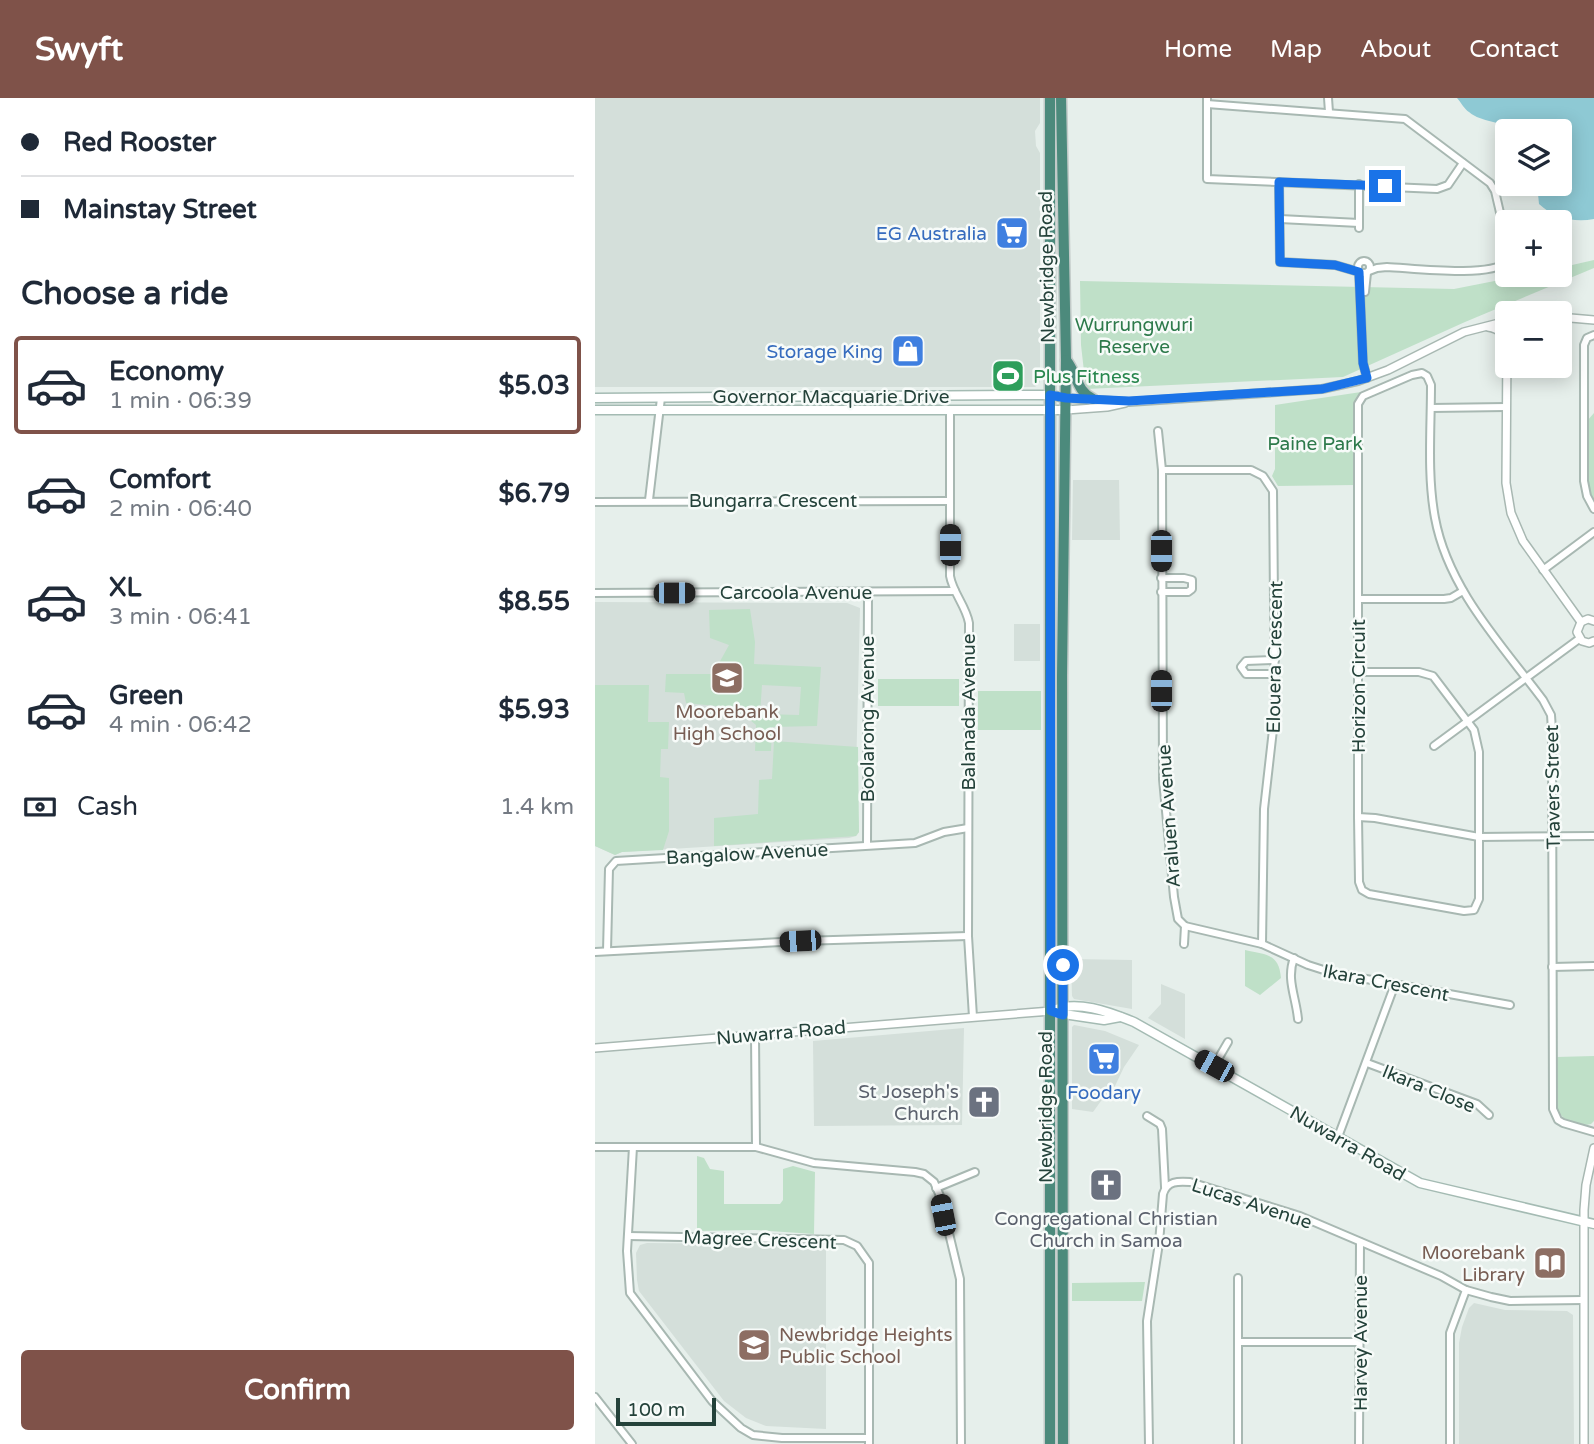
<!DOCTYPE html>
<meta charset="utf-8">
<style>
body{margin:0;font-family:"Varela Round",sans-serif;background:#f2f2f3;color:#1f2937;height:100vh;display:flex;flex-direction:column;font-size:26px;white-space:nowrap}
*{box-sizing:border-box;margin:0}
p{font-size:23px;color:#747a83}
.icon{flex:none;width:38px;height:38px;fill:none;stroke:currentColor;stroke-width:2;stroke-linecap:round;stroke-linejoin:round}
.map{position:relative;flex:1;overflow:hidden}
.details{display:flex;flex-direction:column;background:#fff;width:595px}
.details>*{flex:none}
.banner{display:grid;align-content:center;height:154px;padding:0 21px;background:#fff}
.controls{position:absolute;left:900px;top:21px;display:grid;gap:14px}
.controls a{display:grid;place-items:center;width:77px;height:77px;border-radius:7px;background:#fff;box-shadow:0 4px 18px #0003;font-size:35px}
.scale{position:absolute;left:21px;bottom:18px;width:100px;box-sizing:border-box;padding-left:7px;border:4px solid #24423a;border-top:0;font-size:19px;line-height:24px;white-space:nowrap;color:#24423a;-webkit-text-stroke:5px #f7fbf9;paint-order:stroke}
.end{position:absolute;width:32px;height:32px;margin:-16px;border:9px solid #1a73e8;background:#fff;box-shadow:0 0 0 4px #fff}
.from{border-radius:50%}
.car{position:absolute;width:21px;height:42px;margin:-21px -10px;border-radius:9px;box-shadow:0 0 5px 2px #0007;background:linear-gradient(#222 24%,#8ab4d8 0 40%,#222 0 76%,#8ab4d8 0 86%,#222 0)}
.banner b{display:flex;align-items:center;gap:24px;height:66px;font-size:26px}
.banner b+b{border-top:2px solid #e0e1e3}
.banner i{width:18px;height:18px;background:#1f2937}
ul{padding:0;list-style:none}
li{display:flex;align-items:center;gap:21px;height:98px;margin:0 14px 10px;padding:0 7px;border:4px solid transparent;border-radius:7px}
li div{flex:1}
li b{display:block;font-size:26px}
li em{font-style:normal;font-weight:700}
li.selected{border-color:#7f5249}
li>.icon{width:63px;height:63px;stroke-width:1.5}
h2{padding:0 21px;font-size:32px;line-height:84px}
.pay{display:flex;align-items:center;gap:18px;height:77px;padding:0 21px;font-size:26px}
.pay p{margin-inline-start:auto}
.cta{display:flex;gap:14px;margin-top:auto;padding:14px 21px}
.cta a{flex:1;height:80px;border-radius:7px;background:#7f5249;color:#fff;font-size:28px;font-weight:700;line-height:80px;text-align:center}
header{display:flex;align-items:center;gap:42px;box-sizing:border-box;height:98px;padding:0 35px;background:#7f5249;color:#fff}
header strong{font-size:33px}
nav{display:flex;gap:38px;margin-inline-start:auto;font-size:24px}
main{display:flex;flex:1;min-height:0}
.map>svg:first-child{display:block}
</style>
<header>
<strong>Swyft</strong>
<nav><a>Home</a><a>Map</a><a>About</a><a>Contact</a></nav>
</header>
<main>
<section class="details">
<div class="banner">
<b><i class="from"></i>Red Rooster</b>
<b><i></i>Mainstay Street</b>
</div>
<h2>Choose a ride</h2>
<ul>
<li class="selected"><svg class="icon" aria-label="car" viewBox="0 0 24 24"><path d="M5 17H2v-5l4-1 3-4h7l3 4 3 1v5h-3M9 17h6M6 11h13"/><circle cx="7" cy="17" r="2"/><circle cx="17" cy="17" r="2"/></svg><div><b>Economy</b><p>1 min · 06:39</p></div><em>$5.03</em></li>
<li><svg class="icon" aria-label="car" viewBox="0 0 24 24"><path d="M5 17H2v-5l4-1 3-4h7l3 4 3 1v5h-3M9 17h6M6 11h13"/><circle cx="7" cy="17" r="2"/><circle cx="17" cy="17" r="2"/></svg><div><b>Comfort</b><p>2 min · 06:40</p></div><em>$6.79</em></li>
<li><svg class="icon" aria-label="car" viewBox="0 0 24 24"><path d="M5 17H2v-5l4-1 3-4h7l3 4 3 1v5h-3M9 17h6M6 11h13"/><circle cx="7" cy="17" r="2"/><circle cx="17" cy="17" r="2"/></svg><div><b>XL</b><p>3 min · 06:41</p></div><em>$8.55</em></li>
<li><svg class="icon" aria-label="car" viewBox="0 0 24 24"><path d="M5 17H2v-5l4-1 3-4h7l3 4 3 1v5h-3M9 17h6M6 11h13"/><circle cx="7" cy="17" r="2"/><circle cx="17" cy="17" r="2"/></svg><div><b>Green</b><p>4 min · 06:42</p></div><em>$5.93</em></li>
</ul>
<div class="pay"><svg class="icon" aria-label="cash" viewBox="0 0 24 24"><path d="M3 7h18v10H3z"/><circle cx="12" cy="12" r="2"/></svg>Cash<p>1.4 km</p></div>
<div class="cta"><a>Confirm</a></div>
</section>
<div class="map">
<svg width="999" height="1346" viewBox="0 0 999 1346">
<rect width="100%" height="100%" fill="#e6efeb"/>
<!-- built -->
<g fill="#d4dfda">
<path d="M0,0h445v25l-5,8 1,15 4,7v229l-5,5h-440z"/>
<path d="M478,382h46l1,60h-48z"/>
<path d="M0,504l252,1 13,5 -4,167 3,57 -3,4 -7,2 -227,14 -7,3 -20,-9z"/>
<rect x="419" y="526" width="26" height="37"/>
<path d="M476,861l61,1v49l-58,-10 -2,-3z"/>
<path d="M566,886l24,10v45l-37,-21 13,-14z"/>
<path d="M479,927l31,6 34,14 -15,22 -9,19 -9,8 -13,18 -21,-3v-82z"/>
<path d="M369,930l-2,97 -148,1 -1,-85z"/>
<path d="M52,1145l107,1 72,5v180l-60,-3 -20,-8 -22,-17 -85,-110 -2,-11 -1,-27 4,-8z"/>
<path d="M879,1205l31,7 62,1 6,4 1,129h-115v-101l3,-16 7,-19z"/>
</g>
<!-- green -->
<g fill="#bfe0c8" fill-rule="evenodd">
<path d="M999,162v8l-129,54 -122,55 -257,12 -5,-44 -1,-64 374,8 71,-14h34v-7z"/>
<path d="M766,294l-6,13v80l-77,1 -6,-10 3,-7v-64z"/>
<path d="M999,315v90l-6,-17 -1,-65z"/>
<path d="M155,511l5,33 -1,22 67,3 -4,59 -45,1 -1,24h-16l1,-26 -20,-17 -50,-5 -2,-10 -19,-1 1,-18h47l16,-29 -19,-7 -1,-28zM167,587l39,2 -2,28 -39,-1z"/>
<rect x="283" y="581" width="81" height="27"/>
<path d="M0,587h54l-1,37h21l-1,27h-7l-1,28 9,1v53l-6,19 -41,2 -7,3 -20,-9z"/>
<rect x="383" y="593" width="63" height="39"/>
<path d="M179,643l84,6 1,85 -3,4 -142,10v-28l44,-4 1,-34 13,-1z"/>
<path d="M650,852c21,5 34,3 36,28l-21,17 -15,-9z"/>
<path d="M999,958v65l-3,3c-13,3 -25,-2 -33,-12l-2,-55z"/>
<path d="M102,1058l7,2 6,11 14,2v33h56l3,-4v-31l10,-3 22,6 -1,62 -59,-4 -58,1z"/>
<path d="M550,1184l-3,19h-70v-18z"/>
</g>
<!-- water -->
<path fill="#8ec9d4" d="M862,0h137v121c-20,4 -40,-1 -55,-15l-2,-20h22v-53h-47c-11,-11 -30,-8 -43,-19 -5,-3 -8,-10 -12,-14z"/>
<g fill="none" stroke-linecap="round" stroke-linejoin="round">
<defs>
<g id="minor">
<path d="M612,0v81l230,10 11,-4 15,-22"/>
<path d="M733,0l1,14"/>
<path d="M612,6l198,15 85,64 5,8 12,52"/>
<path d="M684,84l1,80 55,3 24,7"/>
<path d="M764,86v44"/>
<path d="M685,121l79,4"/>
<circle cx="769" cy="169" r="6"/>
<path d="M774,173l8,-3 10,-1c25,1 102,11 120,-5"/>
<path d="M764,174l4,91 4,15"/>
<path d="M770,194l2,-19"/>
<path d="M999,237l-7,3 -3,7v136l3,15 7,13"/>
<path d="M836,310l75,-1"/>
<path d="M355,312v166c3,17 16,30 19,47l-1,313 5,81"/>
<path d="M563,333l4,39 1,309 11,118 4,22 7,7 -1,18"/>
<path d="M567,372h89l12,6 10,15 2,221 -11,97 -2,135"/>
<path d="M54,402l12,-102"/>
<path d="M0,404l355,-1"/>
<path d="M948,472l51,-38"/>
<path d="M566,480h23l8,2v9l-4,3h-27"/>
<path d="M0,495l360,-2"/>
<path d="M763,501h86l7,-1 12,-7"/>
<path d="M680,562l-29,1 -5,6 5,7h29"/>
<path d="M763,574h61l14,4 41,54 5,22v147l-5,11 -10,1 -95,-17 -7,-4 -3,-8 -1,-65v-413l5,-8 49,-21 10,-2 5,3 4,9c0,44 -4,90 4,133 13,71 67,127 108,182l8,15 1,15 1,379 5,11 5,3 31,9"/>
<path d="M839,648l145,-107"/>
<path d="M763,719l17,1 104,19 115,-1"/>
<path d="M272,747l1,-253"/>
<path d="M590,828l77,18 46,21 25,8 177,32"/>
<path d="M12,853l2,-82 7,-8 299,-18 29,-11 24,-4"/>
<path d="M0,854l205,-11 168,-5"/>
<path d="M699,860c-8,21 2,39 4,61"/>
<path d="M957,869l42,-1"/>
<path d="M160,937l1,112"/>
<path d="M772,965l110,41 12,11"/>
<path d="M619,968l14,-24"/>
<path d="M552,1018l13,8 2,5 3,58"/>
<path d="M743,1039l57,-153"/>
<path d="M0,1049h161l58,16 101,9 9,2 10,8 6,14 20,83 1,165"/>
<path d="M38,1049l-6,104 3,42 82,108 29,27 12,7 29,3h87"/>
<path d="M341,1090l39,-16"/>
<path d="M33,1138l216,4 13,6 12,17v181"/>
<path d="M643,1180v166"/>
<path d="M643,1244h121"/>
<path d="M0,1299l37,47"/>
<path d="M554,1346l-2,-123 12,-78 4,-49c4,-13 15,-13 27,-12l110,34 141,60 25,14 25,7 19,4 74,-1"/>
<path d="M764,1346l1,-202"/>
<path d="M855,1346v-111l16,-43"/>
</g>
<g id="tertiary">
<path d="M964,219l35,3"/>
<path d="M893,229c14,2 16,9 18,21"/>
<path d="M912,248l-1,137 5,30 12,28 58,81"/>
<path d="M471,300l63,4 193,-13 36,-8 30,-11 76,-38 43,-11"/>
<path d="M471,312l41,-3 18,-4"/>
<path d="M999,523l-6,-2 -7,3 -4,10 5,9 7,2 5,-2"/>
<path d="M0,950l456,-37"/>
<path d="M989,1346v-234l2,-25 8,-37"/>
</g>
<g id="secondary">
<path d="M0,300l427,-3h28l16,3"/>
<path d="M0,312h471"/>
<path d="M456,913c25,-12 58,1 83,11l286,161 174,41"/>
<path d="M462,915l47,7 16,-3"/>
</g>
<g id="trunk">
<path d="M455,0v1346"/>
<path d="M466,0l5,262 -4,316 1,768"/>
<path d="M471,262c11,13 10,31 27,39"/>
</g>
</defs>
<!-- minor casing -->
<use href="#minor" stroke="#a8b8b2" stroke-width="10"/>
<!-- tertiary casing -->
<use href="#tertiary" stroke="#a8b8b2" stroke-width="10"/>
<!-- secondary casing -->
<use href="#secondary" stroke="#a4bbb3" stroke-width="11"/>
<!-- trunk casing -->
<use href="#trunk" stroke="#c2cac8" stroke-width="13"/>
<!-- minor -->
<use href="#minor" stroke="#fff" stroke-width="6"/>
<!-- tertiary -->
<use href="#tertiary" stroke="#fff" stroke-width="7"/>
<!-- secondary -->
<use href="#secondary" stroke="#fff" stroke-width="8"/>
<!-- trunk -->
<use href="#trunk" stroke="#4c8a7c" stroke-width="10"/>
</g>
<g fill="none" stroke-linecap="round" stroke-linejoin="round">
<!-- route -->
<path stroke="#1a73e8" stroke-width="9" d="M468,867v50l-12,-4 -1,-616 16,3 63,3 193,-12 45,-11 -4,-15 -4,-91 -24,-7 -55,-3 -1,-80 106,4"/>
</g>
<!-- icons -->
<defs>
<symbol id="supermarket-square" viewBox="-11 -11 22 22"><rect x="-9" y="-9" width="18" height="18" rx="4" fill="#3f7fe0" stroke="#f7fbf9"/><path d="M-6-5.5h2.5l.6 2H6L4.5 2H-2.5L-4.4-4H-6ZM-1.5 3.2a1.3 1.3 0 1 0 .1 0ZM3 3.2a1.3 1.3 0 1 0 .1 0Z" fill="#fff"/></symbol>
<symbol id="shop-square" viewBox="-11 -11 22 22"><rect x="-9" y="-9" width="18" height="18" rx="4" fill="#3f7fe0" stroke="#f7fbf9"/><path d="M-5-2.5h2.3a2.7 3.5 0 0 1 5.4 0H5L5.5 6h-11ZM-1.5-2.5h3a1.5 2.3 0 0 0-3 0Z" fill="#fff"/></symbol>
<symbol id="stadium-square" viewBox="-11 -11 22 22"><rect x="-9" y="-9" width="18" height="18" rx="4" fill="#2e9e5b" stroke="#f7fbf9"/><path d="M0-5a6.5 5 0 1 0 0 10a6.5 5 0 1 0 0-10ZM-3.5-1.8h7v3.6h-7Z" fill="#fff"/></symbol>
<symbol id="school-square" viewBox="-11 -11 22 22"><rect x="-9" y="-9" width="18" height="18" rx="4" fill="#8d6e63" stroke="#f7fbf9"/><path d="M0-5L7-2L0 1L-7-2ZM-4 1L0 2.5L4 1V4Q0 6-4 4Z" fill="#fff"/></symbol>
<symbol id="church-square" viewBox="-11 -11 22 22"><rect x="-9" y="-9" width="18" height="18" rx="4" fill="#6b7280" stroke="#f7fbf9"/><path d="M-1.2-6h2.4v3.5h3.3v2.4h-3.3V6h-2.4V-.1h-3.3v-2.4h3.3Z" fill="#fff"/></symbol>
<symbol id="library-square" viewBox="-11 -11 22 22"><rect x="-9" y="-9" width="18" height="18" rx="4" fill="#8d6e63" stroke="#f7fbf9"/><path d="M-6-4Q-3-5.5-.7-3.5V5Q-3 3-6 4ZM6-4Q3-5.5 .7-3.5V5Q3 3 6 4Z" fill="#fff"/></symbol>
</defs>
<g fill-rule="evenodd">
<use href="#supermarket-square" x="398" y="116" width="38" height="38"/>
<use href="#shop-square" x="294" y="234" width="38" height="38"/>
<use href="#stadium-square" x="394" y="259" width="38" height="38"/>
<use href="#school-square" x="113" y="561" width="38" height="38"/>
<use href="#supermarket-square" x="490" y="942" width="38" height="38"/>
<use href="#church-square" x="370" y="985" width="38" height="38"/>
<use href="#church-square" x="492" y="1068" width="38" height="38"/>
<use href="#library-square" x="936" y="1146" width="38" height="38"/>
<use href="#school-square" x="140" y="1228" width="38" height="38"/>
</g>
<g text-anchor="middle" stroke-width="5" stroke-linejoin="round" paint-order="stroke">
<!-- shop labels -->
<g font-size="19" fill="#366cbe" stroke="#f7fbf9" text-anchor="end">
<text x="392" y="142">EG Australia</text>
<text x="288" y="260">Storage King</text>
<text x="509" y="1001" text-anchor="middle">Foodary</text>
</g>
<!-- street labels -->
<g font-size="19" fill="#24423a" stroke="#f7fbf9">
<text transform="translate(451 169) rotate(-91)" y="7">Newbridge Road</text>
<text x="236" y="305">Governor Macquarie Drive</text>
<text x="178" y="409">Bungarra Crescent</text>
<text x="201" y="501">Carcoola Avenue</text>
<text transform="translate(679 559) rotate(-89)" y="7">Elouera Crescent</text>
<text transform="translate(763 588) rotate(-90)" y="7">Horizon Circuit</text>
<text transform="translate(373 614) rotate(-90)" y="7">Balanada Avenue</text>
<text transform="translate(272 621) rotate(-90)" y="7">Boolarong Avenue</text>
<text transform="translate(957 689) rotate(-91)" y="7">Travers Street</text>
<text transform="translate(573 718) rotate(-94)" y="7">Araluen Avenue</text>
<text transform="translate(152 755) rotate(-3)" y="7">Bangalow Avenue</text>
<text transform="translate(791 884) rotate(11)" y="7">Ikara Crescent</text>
<text transform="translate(186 934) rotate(-5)" y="7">Nuwarra Road</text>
<text transform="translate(834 990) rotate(22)" y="7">Ikara Close</text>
<text transform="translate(450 1009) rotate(-90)" y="7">Newbridge Road</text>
<text transform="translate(753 1045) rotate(30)" y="7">Nuwarra Road</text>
<text transform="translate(657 1105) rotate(18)" y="7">Lucas Avenue</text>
<text transform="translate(165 1141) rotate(2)" y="7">Magree Crescent</text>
<text transform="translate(765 1245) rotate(-90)" y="7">Harvey Avenue</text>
</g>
<!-- park labels -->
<g font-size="19" fill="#2d7a4b" stroke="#f7fbf9">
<text x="539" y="233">Wurrungwuri<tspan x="539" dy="22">Reserve</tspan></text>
<text x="720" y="352">Paine Park</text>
</g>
<!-- leisure labels -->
<g font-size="19" fill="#27864d" stroke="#f7fbf9" text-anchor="start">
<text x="438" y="285">Plus Fitness</text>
</g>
<!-- education labels -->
<g font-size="19" fill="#785e54" stroke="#f7fbf9">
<text x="132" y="620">Moorebank<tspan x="132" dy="22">High School</tspan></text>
<text x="930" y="1161" text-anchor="end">Moorebank<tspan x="930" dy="22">Library</tspan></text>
<text x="184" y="1243" text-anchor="start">Newbridge Heights<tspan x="184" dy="22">Public School</tspan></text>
</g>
<!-- worship labels -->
<g font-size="19" fill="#5b616d" stroke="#f7fbf9" text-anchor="end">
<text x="364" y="1000">St Joseph's<tspan x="364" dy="22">Church</tspan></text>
<text x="511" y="1127" text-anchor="middle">Congregational Christian<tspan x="511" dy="22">Church in Samoa</tspan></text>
</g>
</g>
</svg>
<div class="controls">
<a><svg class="icon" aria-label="layers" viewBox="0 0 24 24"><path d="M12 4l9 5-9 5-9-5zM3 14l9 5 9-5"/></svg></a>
<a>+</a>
<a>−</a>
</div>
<div class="scale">100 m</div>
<i class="end from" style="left:468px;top:867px"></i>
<i class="end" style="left:790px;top:88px"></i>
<i class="car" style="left:355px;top:447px;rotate:0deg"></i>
<i class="car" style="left:566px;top:453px;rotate:180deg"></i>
<i class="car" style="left:79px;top:495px;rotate:90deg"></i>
<i class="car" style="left:566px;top:593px;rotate:0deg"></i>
<i class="car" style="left:205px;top:843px;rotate:267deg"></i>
<i class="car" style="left:619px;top:968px;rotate:299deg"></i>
<i class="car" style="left:348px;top:1117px;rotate:349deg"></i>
</div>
</main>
